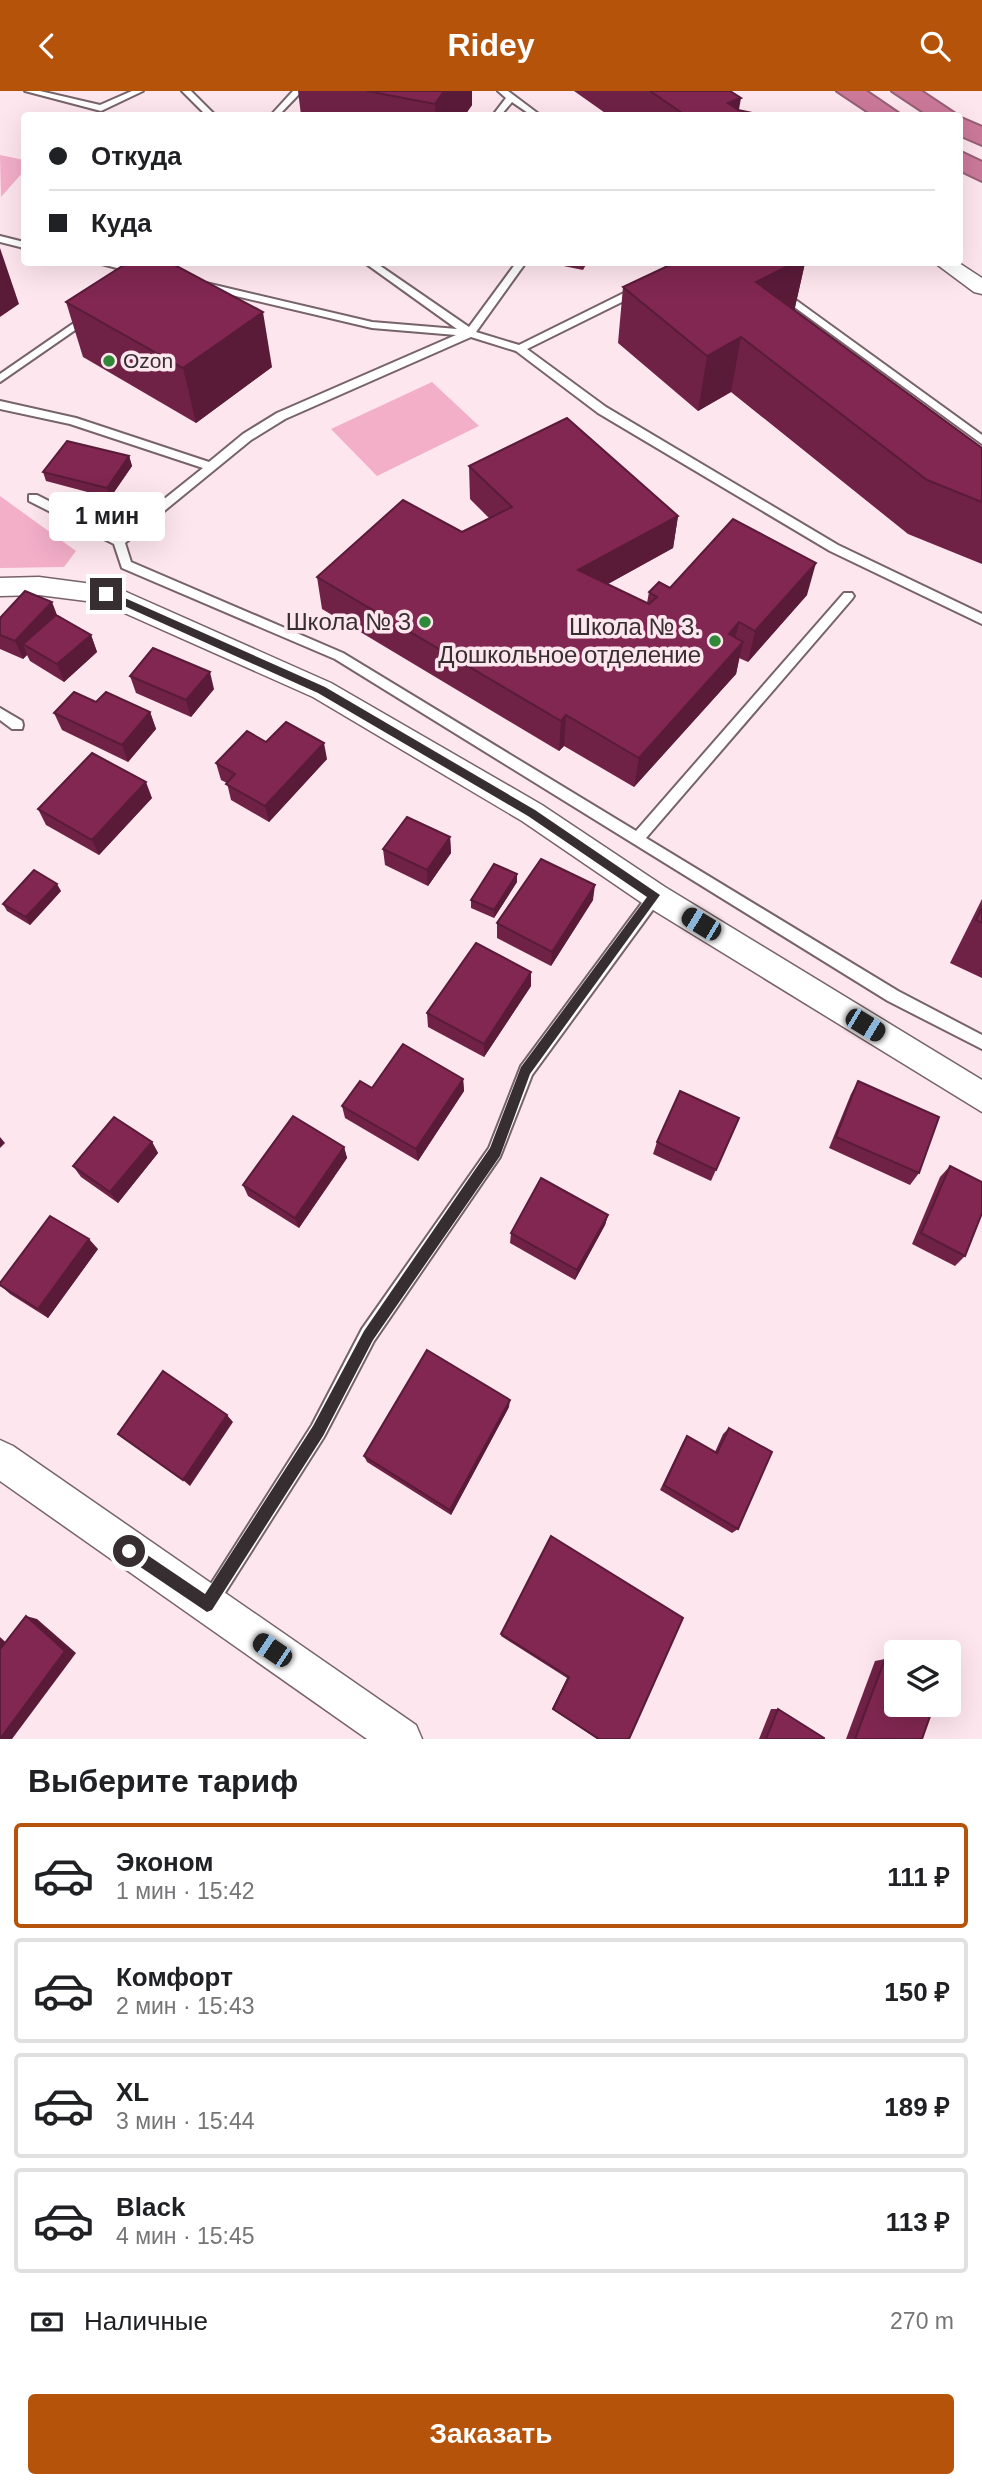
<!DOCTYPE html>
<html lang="ru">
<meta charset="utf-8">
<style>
body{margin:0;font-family:Arial,sans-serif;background:#f6f6f6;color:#202124;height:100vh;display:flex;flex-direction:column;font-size:26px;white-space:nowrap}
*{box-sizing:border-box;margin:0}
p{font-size:23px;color:#757577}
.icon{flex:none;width:38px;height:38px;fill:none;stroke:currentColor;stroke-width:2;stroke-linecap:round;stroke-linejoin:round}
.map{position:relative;height:1648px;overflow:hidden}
.side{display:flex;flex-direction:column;background:#fff;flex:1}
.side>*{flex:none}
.hud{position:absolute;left:21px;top:21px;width:942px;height:154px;border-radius:7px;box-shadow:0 7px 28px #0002;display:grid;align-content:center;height:154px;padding:0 28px;background:#fff}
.fabs{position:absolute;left:884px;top:1549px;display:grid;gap:14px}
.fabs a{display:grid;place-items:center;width:77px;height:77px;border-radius:7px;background:#fff;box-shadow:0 7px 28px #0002;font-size:35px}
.end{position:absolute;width:32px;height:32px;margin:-16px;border:9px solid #372e32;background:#fff;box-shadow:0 0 0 4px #fff}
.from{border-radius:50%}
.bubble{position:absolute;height:49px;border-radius:7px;background:#fff;box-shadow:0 7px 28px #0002;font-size:23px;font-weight:800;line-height:49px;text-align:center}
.car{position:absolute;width:21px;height:42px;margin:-21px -10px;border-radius:9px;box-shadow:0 0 5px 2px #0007;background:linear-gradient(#222 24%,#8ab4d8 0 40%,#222 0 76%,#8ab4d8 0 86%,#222 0)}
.hud b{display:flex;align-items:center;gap:24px;height:66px;font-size:26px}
.hud b+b{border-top:2px solid #e0e0e0}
.hud i{width:18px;height:18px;background:#202124}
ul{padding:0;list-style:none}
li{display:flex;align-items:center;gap:21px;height:105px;margin:0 14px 10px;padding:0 14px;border:4px solid #e0e0e0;border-radius:7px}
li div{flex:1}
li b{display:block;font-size:26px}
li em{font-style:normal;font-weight:800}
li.on{border-color:#b45309}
li>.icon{width:63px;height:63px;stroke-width:1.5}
h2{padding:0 28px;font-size:32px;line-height:84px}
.pay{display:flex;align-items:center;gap:18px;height:77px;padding:0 28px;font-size:26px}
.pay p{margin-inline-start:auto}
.primary-button{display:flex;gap:14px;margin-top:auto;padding:14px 28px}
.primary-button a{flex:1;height:80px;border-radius:7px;background:#b45309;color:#fff;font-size:28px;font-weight:800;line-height:80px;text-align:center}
header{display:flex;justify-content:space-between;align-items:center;height:91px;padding:0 28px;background:#b45309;color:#fff;font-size:32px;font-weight:800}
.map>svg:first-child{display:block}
</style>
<header><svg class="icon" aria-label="back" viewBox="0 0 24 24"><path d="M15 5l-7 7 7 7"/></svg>Ridey<svg class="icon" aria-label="search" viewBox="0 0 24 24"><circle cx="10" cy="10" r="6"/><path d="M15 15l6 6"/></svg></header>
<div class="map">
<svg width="982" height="1648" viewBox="0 0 982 1648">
<rect width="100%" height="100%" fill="#fee6ee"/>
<!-- green -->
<g fill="#f3aec8">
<path d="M0,64l24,5v11l-23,26z"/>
<path d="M432,291l47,44 -102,50 -46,-47z"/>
<path d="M0,405l76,55 -12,16 -64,1z"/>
</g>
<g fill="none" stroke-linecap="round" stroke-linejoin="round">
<defs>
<g id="lane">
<path d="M25,0h15l60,14 32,-14h11l-42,20z"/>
<path d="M182,0h9l24,24h-9z"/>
<path d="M293,0h9l-23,24h-8z"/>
<path d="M498,0h10l32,24h-9l-19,-13 -11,13h-8l13,-17z"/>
<path d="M0,145l24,6v6l-24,-6z"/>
<path d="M98,172h16l30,8 -5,3z"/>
<path d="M365,172h11l93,64 47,-64h6l2,2 -48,67 43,13 115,-57h8v4l-115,57 79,58 232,138 144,69v10l-152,-73 -232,-138 -82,-62 -45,-14 -186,82 -34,21 -126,103 6,19 212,91 293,178 208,-238h8l2,3 -2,3 -206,239 252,153 84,44v14l-94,-48 -553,-342 -213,-91 -8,-24 -85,-43v-6h8l81,41 85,-68 -133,-44 -70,-15v-8l76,17 133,44 34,-28 34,-21 179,-78 -84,-7 -166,-39 -5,-3 5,-3 166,39 85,7z"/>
<path d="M782,199l200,145v9l-204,-149v-4z"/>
<path d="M87,223l5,3 -1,2 -91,63v-8z"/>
<path d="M0,617l22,13 1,4 -1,4h-10l-12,-9z"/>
<path d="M655,799l5,2 2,4 -2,4 -128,175 -32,82 -126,184 -50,96 -110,173 -6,3 -6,-3 -3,-6 3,-6 110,-173 50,-96 127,-181 32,-82 129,-174z"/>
</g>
<g id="street">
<path d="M935,172h24l23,15v16l-8,-2z"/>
<path d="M39,486l76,10 216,96 211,122 123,82 317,193v32l-337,-207 -123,-84 -209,-124 -211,-94 -63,-8 -39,1v-18z"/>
<path d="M0,1349l13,6 403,279 6,14h-55l-367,-258z"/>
</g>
<g id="highway">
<path d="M837,0h29l35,24h-28z"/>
<path d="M892,0h29l36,24h-29z"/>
<path d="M959,26l23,10v18l-23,-10z"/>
<path d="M959,60l23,11v19l-23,-11z"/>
</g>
</defs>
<!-- lane casing -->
<use href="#lane" stroke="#77636a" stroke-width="4"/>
<!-- street casing -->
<use href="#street" stroke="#77636a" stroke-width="3"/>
<!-- highway casing -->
<use href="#highway" stroke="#985f76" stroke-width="4"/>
<!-- lane -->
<use href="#lane" fill="#fff" fill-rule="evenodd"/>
<!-- street -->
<use href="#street" fill="#fff" fill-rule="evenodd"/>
<!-- highway -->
<use href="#highway" fill="#cc799a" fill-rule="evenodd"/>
</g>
<!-- wall -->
<g fill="#6f2246">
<path d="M298,0h174v14l-7,10h-164z"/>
<path d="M574,0h156l9,19 23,5h-154z"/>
<path d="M549,172h38l-4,7z"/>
<path d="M674,172h131l-11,48 188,137v116l-74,-30 -177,-142 -33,19 -80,-68 5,-56z"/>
<path d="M66,211l206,65 -76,56 -113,-66z"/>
<path d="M129,365l3,10 -22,32 -64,-17 -3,-9z"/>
<path d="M469,375l209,50 -5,32 -65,36 39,19 2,-11 21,-4 137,7 -59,67 -9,-4 -3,16 -102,113 -70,-41 -5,5 -237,-142 -5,-32 145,-45 27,-14 -19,-19z"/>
<path d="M58,524l33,20 6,17 -33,30 -34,-21 -3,-6 -4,4 -23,-10v-31z"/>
<path d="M130,585l84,13 -23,28 -55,-24z"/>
<path d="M96,611l54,10 6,17 -28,33 -66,-32 -8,-17z"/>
<path d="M266,651l61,17 -58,63 -38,-22 -4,-17 -6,-3 -5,-17z"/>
<path d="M152,707l-53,57 -53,-30 -8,-16z"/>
<path d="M450,746l1,16 -23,33 -43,-21 -2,-16z"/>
<path d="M517,791l-23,36 -23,-10v-8z"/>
<path d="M61,800l-31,34 -23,-14 -4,-7z"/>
<path d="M982,808v79l-32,-15z"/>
<path d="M593,809l-42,66 -54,-28v-15z"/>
<path d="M531,881v14l-47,71 -56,-30 -1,-14z"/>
<path d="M463,988l1,12 -46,70 -73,-43 -3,-12 30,-18z"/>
<path d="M858,990l61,92 -9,12 -81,-37 22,-54z"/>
<path d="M739,1027l-28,63 -58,-27 4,-12z"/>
<path d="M152,1051l6,11 -40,50 -37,-26 -8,-11z"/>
<path d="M344,1056l3,11 -48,70 -51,-32 -5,-11z"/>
<path d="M950,1075l15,90 -10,10 -43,-22 28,-67z"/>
<path d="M608,1124l-3,10 -30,55 -65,-37 1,-10z"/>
<path d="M98,1158l-50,69 -38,-24 -10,-9z"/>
<path d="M509,1316l-58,108 -84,-53 -3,-6z"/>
<path d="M729,1337l9,101 -6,4 -72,-43 23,-48 4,-6 28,16 8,-18z"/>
<path d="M551,1445l78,203h-32l-45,-30 15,-31 -66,-42z"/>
<path d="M885,1568l37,80h-76l29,-78z"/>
<path d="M771,1618h7l46,30h-65z"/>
</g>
<!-- shaded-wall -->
<g fill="#5a1b39">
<path d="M444,0h28v14l-7,10h-30v-11z"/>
<path d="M741,7l-3,17 -10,-12z"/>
<path d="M0,157l19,56 -19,13z"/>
<path d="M794,172h11l-11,49 -38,-30z"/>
<path d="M263,221l9,55 -76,56 -13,-55z"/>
<path d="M741,246l-10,55 -33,19 9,-55z"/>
<path d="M129,365l3,10 -22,32 -3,-10z"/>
<path d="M678,425l-5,32 -98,54 3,-32z"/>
<path d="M816,472l-9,32 -59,67 7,-31z"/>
<path d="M52,511l7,18 -36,24 4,11 -4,4 -8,-18z"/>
<path d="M739,531l-7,31 -3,-19z"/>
<path d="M91,544l6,17 -33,30 -7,-18z"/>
<path d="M743,551l-7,32 -102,113 5,-29z"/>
<path d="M210,581l4,17 -23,28 -5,-17z"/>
<path d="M150,621l6,17 -28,33 -6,-17z"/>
<path d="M566,624l-2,31 -5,5 2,-30z"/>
<path d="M324,652l3,16 -58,63 -4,-16z"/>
<path d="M146,691l6,16 -53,57 -7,-15z"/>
<path d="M450,746l1,16 -23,33 -1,-16z"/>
<path d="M517,783v8l-23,36v-8z"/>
<path d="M57,793l4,7 -31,34 -4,-8z"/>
<path d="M595,794l-2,15 -42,66 1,-14z"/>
<path d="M531,881v14l-47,71v-13z"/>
<path d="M463,988l1,12 -46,70 -2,-12z"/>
<path d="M0,1046l5,6 -5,5z"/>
<path d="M152,1051l6,11 -40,50 -8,-11z"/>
<path d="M344,1056l3,11 -48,70 -4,-10z"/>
<path d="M608,1124l-3,10 -30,55 2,-10z"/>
<path d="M89,1148l9,10 -50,69 -10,-9z"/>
<path d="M510,1309l-1,7 -58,108 -1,-5z"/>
<path d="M227,1324l6,7 -43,64 -7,-6z"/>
<path d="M26,1525l11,3 39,34 -64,86h-12z"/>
<path d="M0,1546l13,12 -12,-1 -1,-1z"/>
</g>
<!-- building -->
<g fill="#812751" stroke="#5a1b39" stroke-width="2">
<path d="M367,0h77l-9,13z"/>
<path d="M650,0h80l11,7 -13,5 10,7 24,5h-77z"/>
<path d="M127,172h44l92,49 -80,56 -117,-66z"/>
<path d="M674,172h120l-38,19 226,166v54l-55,-22 -186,-143 -34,19 -84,-69z"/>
<path d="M567,327l111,98 -100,54 71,34 8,-7 -8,-5 10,-10 11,6 63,-69 83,44 -61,68 -16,-9 -10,12 14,8 -104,116 -73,-43 -5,6 -244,-144 86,-77 59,32 50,-25 -43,-41z"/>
<path d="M67,350l62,15 -22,32 -64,-16z"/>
<path d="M25,500l27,11 -37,39 -15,-6v-17z"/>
<path d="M56,524l35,20 -34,29 -34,-20z"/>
<path d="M153,557l57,24 -24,28 -56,-24z"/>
<path d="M74,601l22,10 10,-10 44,20 -28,33 -68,-32z"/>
<path d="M286,631l38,21 -59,63 -39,-22 9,-10 -19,-11 31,-32 19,11z"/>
<path d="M92,662l54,29 -54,58 -54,-31z"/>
<path d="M407,726l43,20 -23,33 -44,-21z"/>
<path d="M541,768l54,26 -43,67 -55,-29z"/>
<path d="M494,773l23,10 -23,36 -23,-10z"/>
<path d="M34,779l23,14 -31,33 -23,-13z"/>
<path d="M982,817v15l-6,-3z"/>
<path d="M476,852l55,29 -47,72 -57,-31z"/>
<path d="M403,953l60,35 -47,70 -74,-43 18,-25 12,7z"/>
<path d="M858,990l81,36 -20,56 -83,-36z"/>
<path d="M680,1000l59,27 -23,52 -59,-28z"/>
<path d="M293,1025l51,31 -49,71 -52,-33z"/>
<path d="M114,1026l38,25 -42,50 -37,-26z"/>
<path d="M950,1075l32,16v31l-17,43 -44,-23z"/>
<path d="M541,1087l67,37 -31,55 -66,-37z"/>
<path d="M50,1125l39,23 -51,70 -38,-24v-2z"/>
<path d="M427,1259l83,50 -60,110 -86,-54z"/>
<path d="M163,1280l64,44 -44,65 -65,-46z"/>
<path d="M729,1337l43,24 -34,77 -74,-44 23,-49 30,17z"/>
<path d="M551,1445l132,82 -54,121h-30l-46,-30 16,-32 -68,-43z"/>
<path d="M26,1525l39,35 -65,88v-92l1,1z"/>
<path d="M885,1568l11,7v39h38l-12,34h-67z"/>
<path d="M778,1618l46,29v1h-58z"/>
</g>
<!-- route -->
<path fill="#372e32" d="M102,500h7l216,96 210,123 125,85 -130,179 -30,82 -127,184 -50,96 -111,174 -5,2 -83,-56v-10h10l71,48 108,-168 51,-95 126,-183 31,-81 126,-170 -119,-81 -210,-123 -216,-97z"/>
<!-- markers -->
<g fill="#2f8939" stroke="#fee6ee" stroke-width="2.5">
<circle cx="109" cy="270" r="7"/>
<circle cx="425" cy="531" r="7"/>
<circle cx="715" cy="550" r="7"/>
</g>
<g text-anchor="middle" stroke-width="7" stroke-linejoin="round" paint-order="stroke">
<!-- far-poi labels -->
<g font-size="21" fill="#372e32" stroke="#fee6ee" text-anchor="start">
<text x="123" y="277">Ozon</text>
</g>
<!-- poi labels -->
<g font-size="24" fill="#372e32" stroke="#fee6ee" text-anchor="end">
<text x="411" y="539">Школа № 3</text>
<text x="701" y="544">Школа № 3.<tspan x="701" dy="28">Дошкольное отделение</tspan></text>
</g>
</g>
</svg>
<div class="fabs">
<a><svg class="icon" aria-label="layers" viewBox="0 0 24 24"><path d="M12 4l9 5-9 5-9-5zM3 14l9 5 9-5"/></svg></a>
</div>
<i class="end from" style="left:129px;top:1460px"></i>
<i class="end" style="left:106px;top:503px"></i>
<div class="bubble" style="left:49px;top:401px;width:116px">1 мин</div>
<i class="car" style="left:701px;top:833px;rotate:301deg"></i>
<i class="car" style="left:865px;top:934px;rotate:121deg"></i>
<i class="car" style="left:272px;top:1559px;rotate:304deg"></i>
<div class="hud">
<b><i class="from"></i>Откуда</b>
<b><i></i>Куда</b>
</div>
</div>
<section class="side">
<h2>Выберите тариф</h2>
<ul>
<li class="on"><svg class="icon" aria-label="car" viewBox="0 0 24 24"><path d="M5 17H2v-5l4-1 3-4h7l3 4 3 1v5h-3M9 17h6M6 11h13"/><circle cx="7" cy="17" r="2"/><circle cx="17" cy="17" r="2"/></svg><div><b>Эконом</b><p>1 мин · 15:42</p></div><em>111 ₽</em></li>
<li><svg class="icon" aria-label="car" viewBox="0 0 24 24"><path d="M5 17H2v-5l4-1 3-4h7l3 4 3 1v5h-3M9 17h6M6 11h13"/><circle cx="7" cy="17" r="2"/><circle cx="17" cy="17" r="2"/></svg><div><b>Комфорт</b><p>2 мин · 15:43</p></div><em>150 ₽</em></li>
<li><svg class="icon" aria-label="car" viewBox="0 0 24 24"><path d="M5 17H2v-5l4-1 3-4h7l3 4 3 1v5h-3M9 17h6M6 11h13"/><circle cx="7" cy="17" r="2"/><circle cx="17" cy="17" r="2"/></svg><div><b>XL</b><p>3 мин · 15:44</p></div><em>189 ₽</em></li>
<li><svg class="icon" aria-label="car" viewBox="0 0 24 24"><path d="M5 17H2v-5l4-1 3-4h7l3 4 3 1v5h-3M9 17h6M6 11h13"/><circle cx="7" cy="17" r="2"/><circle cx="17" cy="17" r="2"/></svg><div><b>Black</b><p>4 мин · 15:45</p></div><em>113 ₽</em></li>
</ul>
<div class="pay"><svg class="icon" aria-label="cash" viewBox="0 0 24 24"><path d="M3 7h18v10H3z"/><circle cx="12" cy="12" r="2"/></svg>Наличные<p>270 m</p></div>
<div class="primary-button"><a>Заказать</a></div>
</section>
